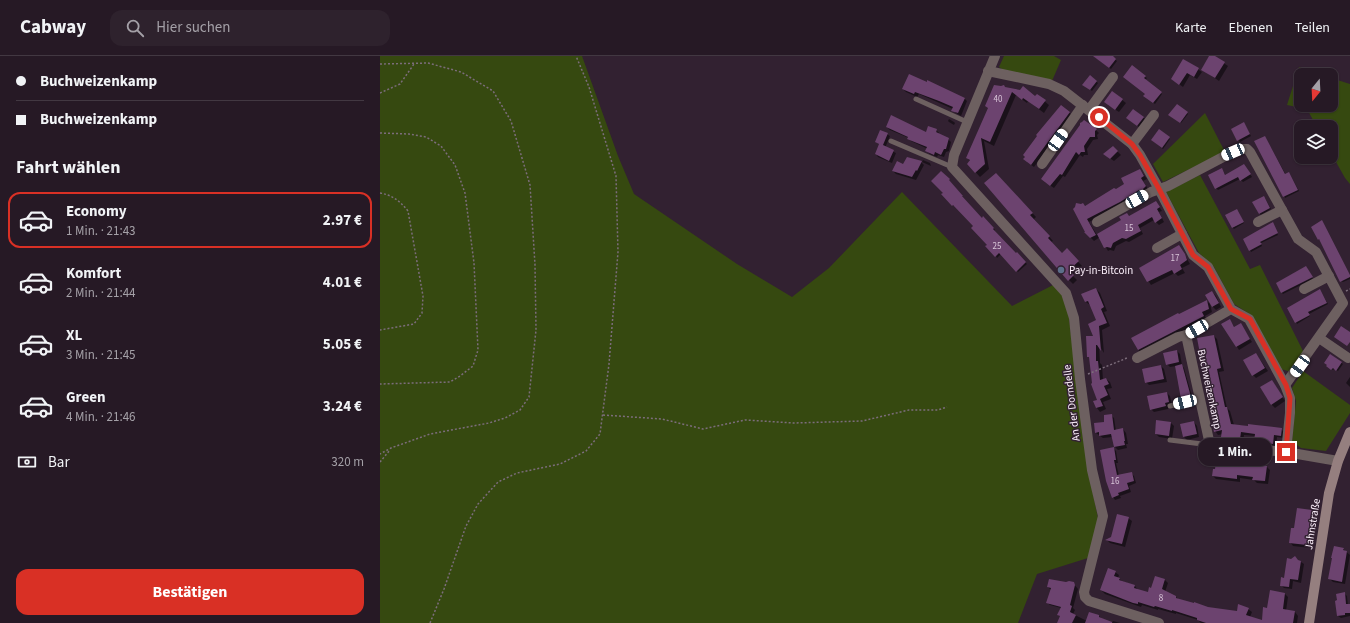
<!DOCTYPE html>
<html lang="de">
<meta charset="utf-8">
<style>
body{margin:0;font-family:"Source Sans 3",sans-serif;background:#2e222d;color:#f1f3f6;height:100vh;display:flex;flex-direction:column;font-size:15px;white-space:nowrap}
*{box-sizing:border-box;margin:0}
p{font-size:13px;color:#a4a0a7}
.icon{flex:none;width:22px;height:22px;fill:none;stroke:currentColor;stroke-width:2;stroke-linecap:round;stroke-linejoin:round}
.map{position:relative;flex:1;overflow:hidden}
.details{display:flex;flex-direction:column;background:#261925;width:380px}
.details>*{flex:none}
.guide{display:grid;align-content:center;height:88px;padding:0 16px;background:#261925}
.needle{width:26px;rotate:198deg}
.fabs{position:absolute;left:914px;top:12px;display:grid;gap:8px}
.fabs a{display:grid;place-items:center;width:44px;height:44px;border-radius:8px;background:#261925;box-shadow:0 1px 3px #0004,0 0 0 1px #423842;font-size:20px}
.end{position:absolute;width:18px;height:18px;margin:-9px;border:5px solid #d93025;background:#fff;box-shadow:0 0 0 2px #fff}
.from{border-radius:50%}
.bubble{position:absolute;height:28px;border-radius:12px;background:#261925;box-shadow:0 1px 3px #0004,0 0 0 1px #423842;font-size:13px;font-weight:700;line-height:28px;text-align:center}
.car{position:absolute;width:12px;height:24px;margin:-12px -6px;border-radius:5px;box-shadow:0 0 3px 1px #0007;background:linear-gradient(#fff 24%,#345 0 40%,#fff 0 76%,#345 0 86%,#fff 0)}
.guide b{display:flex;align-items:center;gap:14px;height:38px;font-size:15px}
.guide b+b{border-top:1px solid #423842}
.guide i{width:10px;height:10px;background:#f1f3f6}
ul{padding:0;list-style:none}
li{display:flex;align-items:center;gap:12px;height:56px;margin:0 8px 6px;padding:0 8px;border:2px solid transparent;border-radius:12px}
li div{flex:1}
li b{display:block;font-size:15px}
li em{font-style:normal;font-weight:700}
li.on{border-color:#d93025}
li>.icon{width:36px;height:36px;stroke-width:1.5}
h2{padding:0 16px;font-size:18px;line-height:48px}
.pay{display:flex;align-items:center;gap:10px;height:44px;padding:0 16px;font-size:15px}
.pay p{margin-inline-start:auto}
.cta{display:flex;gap:8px;margin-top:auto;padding:8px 16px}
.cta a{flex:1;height:46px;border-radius:12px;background:#d93025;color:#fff;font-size:16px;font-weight:700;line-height:46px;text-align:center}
header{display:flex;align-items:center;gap:24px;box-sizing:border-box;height:56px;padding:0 20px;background:#261925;border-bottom:1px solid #423842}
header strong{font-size:19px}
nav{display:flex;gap:22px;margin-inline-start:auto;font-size:14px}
.search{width:280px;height:36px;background:#2e222d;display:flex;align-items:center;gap:10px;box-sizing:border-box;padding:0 14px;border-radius:12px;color:#a4a0a7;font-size:15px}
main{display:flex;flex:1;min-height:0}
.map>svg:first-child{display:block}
</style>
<header>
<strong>Cabway</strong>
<div class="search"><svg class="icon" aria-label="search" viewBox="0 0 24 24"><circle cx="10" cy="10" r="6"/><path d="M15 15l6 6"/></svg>Hier suchen</div>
<nav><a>Karte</a><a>Ebenen</a><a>Teilen</a></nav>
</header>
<main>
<section class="details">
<div class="guide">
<b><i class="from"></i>Buchweizenkamp</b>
<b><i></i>Buchweizenkamp</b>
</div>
<h2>Fahrt wählen</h2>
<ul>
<li class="on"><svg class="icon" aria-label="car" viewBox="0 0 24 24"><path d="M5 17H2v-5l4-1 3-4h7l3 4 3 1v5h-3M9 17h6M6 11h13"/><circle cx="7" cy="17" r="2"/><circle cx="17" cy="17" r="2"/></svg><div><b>Economy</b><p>1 Min. · 21:43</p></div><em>2.97 €</em></li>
<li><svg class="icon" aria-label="car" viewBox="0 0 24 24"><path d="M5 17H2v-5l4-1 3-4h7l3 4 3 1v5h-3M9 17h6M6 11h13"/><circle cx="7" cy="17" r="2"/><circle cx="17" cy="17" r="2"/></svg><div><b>Komfort</b><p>2 Min. · 21:44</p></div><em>4.01 €</em></li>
<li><svg class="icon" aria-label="car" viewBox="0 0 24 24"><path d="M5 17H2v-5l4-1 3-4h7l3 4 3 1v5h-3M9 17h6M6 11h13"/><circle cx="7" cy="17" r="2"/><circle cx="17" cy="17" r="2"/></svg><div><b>XL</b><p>3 Min. · 21:45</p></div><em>5.05 €</em></li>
<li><svg class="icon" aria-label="car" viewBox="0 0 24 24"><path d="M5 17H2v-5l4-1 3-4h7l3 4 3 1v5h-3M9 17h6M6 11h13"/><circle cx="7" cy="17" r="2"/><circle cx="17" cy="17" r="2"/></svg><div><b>Green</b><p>4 Min. · 21:46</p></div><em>3.24 €</em></li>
</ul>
<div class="pay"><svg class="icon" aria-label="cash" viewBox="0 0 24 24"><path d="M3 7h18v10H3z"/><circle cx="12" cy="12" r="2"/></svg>Bar<p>320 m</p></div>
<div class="cta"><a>Bestätigen</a></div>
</section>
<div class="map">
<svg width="970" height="567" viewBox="0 0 970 567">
<rect width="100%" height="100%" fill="#322131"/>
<!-- green -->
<g fill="#364910">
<path d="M0,0h202l36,100 16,38 103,70 55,33 37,-29 73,-76 110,114 45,-23 9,10 21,171 11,54 -10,40 -51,16 -19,49h-638z"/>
<path d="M624,0h50l7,4 -9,21 -47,-10 -6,-4z"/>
<path d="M919,11l24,8h-22v30h30v-27l19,6v100l-5,-6 -14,-25v-26h-14l-10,-18 -20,-4z"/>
<path d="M825,57l20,39 -62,30 -10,-18z"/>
<path d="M820,119l50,94 10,-4 43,86 -12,21 -10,-3 -30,-54 -17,-11 -20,-37 -15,-14 -33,-61z"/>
<path d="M923,315l47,34v8l-24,38 -25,-3 -9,-7 4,-40 -4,-13z"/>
</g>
<!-- shadow -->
<g fill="#0007">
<path d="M722,0h9l6,5 -6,8 -11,-8z"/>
<path d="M830,0h3l15,10 -9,15 -17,-12z"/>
<path d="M804,4l18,12 -5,7 -7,-4 -7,12 -11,-8z"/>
<path d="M710,21l8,6 -6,8 -8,-6z"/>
<path d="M765,21l2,1 -2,2 17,14 -7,10 -10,-8 1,-2 -20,-16z"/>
<path d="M626,32l30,9 1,-2 12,10 -5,8 -16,-12 -1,2 -11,-8 -22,51 -10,-5 5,28 -9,8 -12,-13 3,-2 -4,-4z"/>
<path d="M523,33l61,9 3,3 -6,15 -5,-3 -3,-3v-1l-34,-15 -2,3 -11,-5z"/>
<path d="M732,36l14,11 -7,9 -11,-7z"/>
<path d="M681,50l11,9 -38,52 -7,-5z"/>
<path d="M754,54l11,9 -6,8 -10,-8z"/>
<path d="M807,57l1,1 -7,9 -10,-7z"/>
<path d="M569,63l5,3 1,1 -1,2 -5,-3 -1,-1z"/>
<path d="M865,69l6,11 -11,6 -8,-12z"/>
<path d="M507,71l47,10 3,-6 2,2 -1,2 10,4 3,3 -2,9 -3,1 -2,5 -6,-2 -1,2 -7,-3 -3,-3 1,-2 -17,-8 -2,-3 -19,-8z"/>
<path d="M716,74l3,3 -2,2 1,4 -5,1 -6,9 1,6h-4l-1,2 -3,-2 -15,22 -2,-1 -9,12 -9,-6z"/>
<path d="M501,75l9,5 -5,12 11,5 -4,10 -14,-6 -2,-3 4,-9 -4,-3z"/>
<path d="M779,75l11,8 -7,10 -10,-8z"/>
<path d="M885,81l21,38 3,-2 1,1 9,17 -14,7z"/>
<path d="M733,91l8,8 -7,6 -6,-4z"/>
<path d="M543,104l7,3 1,3 -9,-4z"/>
<path d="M541,106l3,3 -8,15 -20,-6 -3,-3 11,-6z"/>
<path d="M864,109l8,12 -9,5 -3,-3 -22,11 -2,-2 6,-19 4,7z"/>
<path d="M760,114l7,9 -4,2 5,8 -24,15 -35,18 8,13 25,-15 34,-18 6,9 -3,1 5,10 -5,3 -5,-5 -14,8 3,6 -14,8 -3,-1 -10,5 -2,5 -4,-1 -2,1 -8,-14 -6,4 -8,-8 -1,-27 41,-21z"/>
<path d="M561,116l41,47h3l10,11 -1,1 22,24 1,-1 10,10 -9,8 -17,-18 -4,4 -1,-2 -9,-10 1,-1 -14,-19 -19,-21 -1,1 -1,-1 -9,-12z"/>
<path d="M620,122l36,39 -2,2 19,22 -2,1 11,12h9l11,12 -10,9 5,5 -4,4 -4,-4z"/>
<path d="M885,142l6,11 -10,6 -2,-2z"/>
<path d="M858,155l6,12 -10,6 -2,-2z"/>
<path d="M894,169l4,10 -17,8 1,3 -11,6 -1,-2z"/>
<path d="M932,171l38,48v4l-7,3 -2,-1 -21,-41 -2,-1z"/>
<path d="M802,194l8,14 -8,4 3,5 -7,3 -3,-3 -24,12 -11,-17z"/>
<path d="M926,211l7,12 -30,15 -1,-1z"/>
<path d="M716,233l4,4 7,18 -3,1 6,14 -8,4 2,23 -5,-8 1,18 2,2 1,15 3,-1 4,3 2,6 -5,1 4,10 -8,3 3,7 -6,3 -3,-4 -3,-6 5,-2 -9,-42 -2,-2 7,-19 3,-17 -8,-15 -4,-3 -3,-8z"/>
<path d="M832,236l4,4 5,11 -5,3 -3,-3z"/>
<path d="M941,236l7,12 -19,10 1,2 -13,8 -1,-2z"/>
<path d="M827,245l3,3 2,8 -7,4 1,3 -64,34 -4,-3 42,-35z"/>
<path d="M850,264l5,8 6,-3 11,17 -13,8 -16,-26z"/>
<path d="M834,280l3,3 7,32 -5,1 8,36 3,3 4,14 47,4 4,4 -1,5 -7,-1 -1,10 -18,-3 -3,-3 1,-5 -12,-1 -1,7 -18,-2 -3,-4 1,-2 -5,1 -3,-4 2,-7z"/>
<path d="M797,295l3,3 2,11h-1l3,3 9,32 -8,2 -3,-4 -6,-32 -6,1 -3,-3z"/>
<path d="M876,298l12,17 -12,7 -3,-3z"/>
<path d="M951,299l12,9 -5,7 -4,-2 -1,1 -4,-3z"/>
<path d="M781,310l3,3 3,13 -18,3 -3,-3z"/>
<path d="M970,321v10l-4,-4z"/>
<path d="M892,325l13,20 -10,7 -4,-4z"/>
<path d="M787,337l3,3 2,9 -4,1v3l-14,3 -3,-3z"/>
<path d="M731,359l3,3 2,13 7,-2 3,4 2,11h-2l1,4 -9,2 -3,-3 -2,-10 -10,1 -7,-5z"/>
<path d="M814,366l3,4 2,11 -12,3 -3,-3z"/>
<path d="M791,367l3,3 -2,13 -13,-2 -3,-3z"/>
<path d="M733,392l3,3 2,12h-2l3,13 12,-3 3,3 2,7 -7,3 2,6 -11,4 1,2 -6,2 -2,-3z"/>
<path d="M862,404l3,3v2l22,2 3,3 -2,14 -11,-1 -3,-3 -14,-2v4l-24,-3 -3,-3z"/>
<path d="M932,455l3,3 -5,34 -17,-2 -3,-4 5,-12z"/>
<path d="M748,462l4,3 -7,26 -15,-4 -3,-3 5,-3z"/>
<path d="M963,493l7,6 -5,29 -12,-2 -3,-3z"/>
<path d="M918,505l3,1 3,2 -3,19 -8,-2 -1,8 -8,-1 -3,-3z"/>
<path d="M735,516l4,3 -1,3 4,3 13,5 3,4 10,3 4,-4 13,-9 3,3 -3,9 11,5 3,3 29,8 30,5 10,-4 4,3 -2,5 12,4 6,-12 17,-15 3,3 -2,14 9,1 3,4 -1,7h-96l-3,-3 -22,-7v1l-18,-5v1l-16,-5 -1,2 -3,-1 -33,-12 -4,-4z"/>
<path d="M693,527l5,6 -5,19 2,2 -2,4 14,7 12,-5 3,3 10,4 1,-2 7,2h-62l3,-6 -3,-2 3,-7 -11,-3 -3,-3 4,-12 -3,-3z"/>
<path d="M964,537l3,3 1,9h2v11l-9,2 -3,-2z"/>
</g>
<!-- building -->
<g fill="#6c436f">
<path d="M713,0h20l3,3 -7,9z"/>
<path d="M829,0h6l10,6 -10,16 -14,-8z"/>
<path d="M803,3l16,9 -5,9 -7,-4 -8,12 -8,-6z"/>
<path d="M752,9l14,11 -2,2 18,14 -9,11 -10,-7 2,-2 -22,-17z"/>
<path d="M529,18l18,8v-2l38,18 -7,15 -7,-2 2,-4 -14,-6 -24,-9 -1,2 -12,-5z"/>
<path d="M710,19l7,6 -7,9 -8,-5z"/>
<path d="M614,29l7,1 3,-1 1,2 15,3 3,-4 12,10 2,-2 9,6 -7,9 -16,-11 -1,2 -10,-8 -22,50 -9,-4 4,26 -10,9 -8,-9 3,-4 -4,-2 22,-50 -3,-2z"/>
<path d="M732,35l11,8 -8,11 -11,-8z"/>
<path d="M797,48l11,8 -8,11 -12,-8z"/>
<path d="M681,49l9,7 -39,53 -8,-6 2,-2 -2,-2 14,-19 -1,-1z"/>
<path d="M753,53l11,8 -7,9 -11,-8z"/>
<path d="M511,59l35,17 2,-6 9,3 -1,3 13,6 -3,11h-2l-3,6 -6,-3 -1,3 -9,-4 2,-4 -20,-8 1,-2 -22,-10z"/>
<path d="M704,64l13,9 -2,2v6h-5l-6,9 1,6h-4l-2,3 -3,-3 -14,23 -2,-1 -10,12 -9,-7 39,-54v-2l2,-1z"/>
<path d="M864,66l6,12 -13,7 -6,-12z"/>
<path d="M779,73l11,8 -8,11 -11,-8z"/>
<path d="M500,74l8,3 -5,12 11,5 -5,11 -14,-7 4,-10 -4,-2z"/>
<path d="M885,80l20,38 4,-2 9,18 -15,7 -29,-56z"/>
<path d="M733,90l5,5 -8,8 -7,-5z"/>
<path d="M527,101l15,4 -5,10 -1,-1 -4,7 -20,-6 5,-10 6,3z"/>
<path d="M864,108l7,10 -11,7 -2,-4 -23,12 -7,-14 14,-7 3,7z"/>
<path d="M760,113l4,7 -3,2 5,8 -4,4h-3l-19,12 -33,17 9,16 -6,3 -6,-6h1l-12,-23 2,-2 1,-4 5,1 2,-1 2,3 29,-18 2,1 8,-5 -3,-6z"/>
<path d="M561,115l9,8 -1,1 14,16h-1l20,22 1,-2 11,12 -1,1 23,24 1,-1 9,10 -10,10 -17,-19 -4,4 -10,-11 2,-1 -16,-17 2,-2 -20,-21 -1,1 -11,-12 2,-1 -12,-12z"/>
<path d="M616,117l37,40 -3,2 20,21 -2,2 14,15 5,-5 12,13 -10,9 5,5 -6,6 -84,-98z"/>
<path d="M884,140l6,12 -11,6 -7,-12z"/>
<path d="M776,145l4,6 -3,2 5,9 -7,5 -3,-6 -14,8 3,6 -15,8 -4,-1 -9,5 -2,5 -4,-1 -3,1 -7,-14 24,-14 -2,-3 8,-4 2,3z"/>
<path d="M857,153l7,13 -12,6 -7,-13z"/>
<path d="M942,164l28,55v2l-10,5 -21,-43 -1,1 -7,-13z"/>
<path d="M893,166l5,11 -18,9 2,2 -13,7 -6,-12z"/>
<path d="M799,189l6,9 2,6 -7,5 2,4 -8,5 -2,-4 -25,12 -8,-14z"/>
<path d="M926,210l7,11 -32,16 -5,-10z"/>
<path d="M716,232l8,19 -3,2 6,14 -8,3 2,25 -4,-6h-1v16h2l2,19 6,-2 3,6 -5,2 4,9 -8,4 3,7 -7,2 -3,-7 4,-1 -6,-16 1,-1 -3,-26h-2l-1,-21h7l-5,-12 8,-4 -8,-19 -3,1 -4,-8z"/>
<path d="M940,233l7,14 -19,9 2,3 -15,8 -8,-15z"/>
<path d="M832,235l7,12 -7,4 -7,-12z"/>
<path d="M827,244l2,9 -7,3 2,4 -66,34 -7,-12 47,-25 1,1z"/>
<path d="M850,263l4,8 7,-4 9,16 -14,8 -15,-23z"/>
<path d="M961,270l9,6v10l-3,4 -13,-9z"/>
<path d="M834,279l7,33 -4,1 8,38h2l4,17 17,2v-2l8,1 26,3 -1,8 -7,-1 -1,9 -19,-3 1,-7 -14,-2 -1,7 -19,-2 1,-7 -8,2 -2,-10 3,1 -15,-64h1l-4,-21z"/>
<path d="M797,294l2,12 -13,3 -3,-12z"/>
<path d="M876,297l9,15 -13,8 -9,-16z"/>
<path d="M950,298l12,8 -6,9 -3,-3 -2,2 -5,-4 1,-1 -3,-2z"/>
<path d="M802,308l9,33 -10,2 -6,-33z"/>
<path d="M781,309l3,14 -19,4 -3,-14z"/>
<path d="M892,324l11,17 -12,8 -11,-18z"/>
<path d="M787,336l2,10 -4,1 1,3 -16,4 -3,-14z"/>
<path d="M732,358l2,16 9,-2 2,13h-1l1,4 -11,2 -3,-13 -12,2v-4l-4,1 -1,-10 10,-1v-7z"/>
<path d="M776,364l15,2 -2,14 -14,-2z"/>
<path d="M814,365l3,13 -14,3 -3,-13z"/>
<path d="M734,391l2,13h-2l3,15 15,-3 2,9 -7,2 2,6 -11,4 1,2 -7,3 -6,-17 -6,-31z"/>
<path d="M837,399l26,4 -1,4 25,3 -2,15 -13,-1 1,-3 -16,-2v4l-25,-3 1,-7h2z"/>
<path d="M917,452l15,2 -5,35 -18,-2 2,-15h3z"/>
<path d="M737,458l12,3 -7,27 -17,-4 6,-3z"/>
<path d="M954,490l10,2 -1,2 4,1 -5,31 -14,-3 4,-21h-1z"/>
<path d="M915,500l3,4 3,1 -3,19 -8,-1 -1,8 -9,-1 1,-9 3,1 3,-20 4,1z"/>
<path d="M728,512l8,3 -2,5 6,2 -1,2 16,5 -1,3 14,4 1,-5 2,1 4,-12 10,3 -3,10 14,7v2l18,5v-1l14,5 29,4 1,-7 11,4 -3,7 16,5 1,-13 4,1 3,-18 15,3 -2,16 12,2 -2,12h-87l-9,-3v-2l-25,-8v1l-17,-5 -1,1 -16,-5v2l-5,-1 -33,-13z"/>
<path d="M669,523l17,3 3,-1 5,1 1,3 -5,20 2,1 -2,6 6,3 -4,8h-15l3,-7 -3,-1 4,-8 -15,-4 5,-15 -4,-1z"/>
<path d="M965,536l1,12h4v9h-5v2l-8,1 -2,-15 2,-1 -1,-6z"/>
<path d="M709,556l10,3v2l13,5v1h-27z"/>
</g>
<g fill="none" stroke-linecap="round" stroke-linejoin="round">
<!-- path -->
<g stroke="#7c6d7b" stroke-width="1.5" stroke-dasharray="2 2" stroke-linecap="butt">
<path d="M0,8l48,-1 33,9 32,19 18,30 19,64 5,80 1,65 -7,67 -9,13 -15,8 -16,5 -59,11 -39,14 -11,6"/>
<path d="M0,37l20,-9 14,-20"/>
<path d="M0,77l29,1 17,3 15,9 14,19 10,28 9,70 4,87 -5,16 -13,10 -10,6 -70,2"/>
<path d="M0,137c12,2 20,8 28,18l15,85 -1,17 -8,11 -34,6"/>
<path d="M966,235l4,-2"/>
<path d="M708,318l39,-16"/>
<path d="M223,359l59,4 41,10 42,-9 49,3 68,-2 47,-11h29l9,-3"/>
<path d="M0,406l10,-12"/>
<path d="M50,567l14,-34 22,-63 12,-22 20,-22 19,-9 43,-9 26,-13 14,-17 9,-70 9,-112 -2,-76 -27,-89 -13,-31"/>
</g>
<!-- lane -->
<g stroke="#6d6060" stroke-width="5">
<path d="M536,43l51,23"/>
<path d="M511,85l61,26"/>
<path d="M790,350l30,-7"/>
<path d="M790,384l40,5"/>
</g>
<!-- street -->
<g stroke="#6d6060" stroke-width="10">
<path d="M615,0l-41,99 -2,12 114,126 8,25 6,61 12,91 11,46 -19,76 1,5 4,4 70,22"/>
<path d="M608,15l61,13 15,7 68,53 8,11 19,34 34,66 15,12 23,42 18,10 36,66 5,13v15l-4,39 -76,-7 -24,-110 45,-26"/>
<path d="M709,54l24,-33"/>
<path d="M752,88l22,-29"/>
<path d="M662,108l41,-59"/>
<path d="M717,166l54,-30 17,-6 57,-30 17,-7h5l3,3 48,87 18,13 27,51 -58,82"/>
<path d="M878,166l24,-12"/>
<path d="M777,192l25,-14"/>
<path d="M924,233l25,-13"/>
<path d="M939,282l29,20"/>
<path d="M757,302l41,-21 8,-2"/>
<path d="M906,396l52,9"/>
</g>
<!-- secondary -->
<path stroke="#957f7f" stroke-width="10" d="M929,567l20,-130 9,-32 12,-29"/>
</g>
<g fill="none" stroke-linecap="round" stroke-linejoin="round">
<!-- route -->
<path stroke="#d93025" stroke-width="5" d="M719,61l33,27 8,11 19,34 34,66 15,12 23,42 19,10 36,66 4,13 -4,54"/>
</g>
<!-- markers -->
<circle fill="#5c6f8a" stroke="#322131" stroke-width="1.5" cx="681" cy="214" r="4"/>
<g text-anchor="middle" stroke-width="3" stroke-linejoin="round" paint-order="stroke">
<!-- number labels -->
<g font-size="9" fill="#d8c5d8">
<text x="618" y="46">40</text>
<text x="749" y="175">15</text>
<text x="617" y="193">25</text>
<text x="795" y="205">17</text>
<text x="735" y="428">16</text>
<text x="781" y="545">8</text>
</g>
<!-- poi labels -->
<g font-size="11" fill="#fcf0fb" stroke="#322131" text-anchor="start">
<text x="689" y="218">Pay-in-Bitcoin</text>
</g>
<!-- street labels -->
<g font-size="11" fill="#fcf0fb" stroke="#322131">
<text transform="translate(830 333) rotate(78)" y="4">Buchweizenkamp</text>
<text transform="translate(691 347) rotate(-97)" y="4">An der Dorndelle</text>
<text transform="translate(932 468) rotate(-81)" y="4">Jahnstraße</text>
</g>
</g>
</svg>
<div class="fabs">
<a><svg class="needle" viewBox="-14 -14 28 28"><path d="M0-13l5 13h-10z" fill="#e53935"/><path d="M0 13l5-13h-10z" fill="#a4a0a7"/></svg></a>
<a><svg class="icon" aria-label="layers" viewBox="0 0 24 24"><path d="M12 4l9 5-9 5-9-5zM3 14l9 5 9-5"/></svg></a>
</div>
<i class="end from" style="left:719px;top:61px"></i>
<i class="end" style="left:906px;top:396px"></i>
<div class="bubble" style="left:818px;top:382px;width:74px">1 Min.</div>
<i class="car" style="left:678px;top:84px;rotate:36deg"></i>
<i class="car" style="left:853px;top:96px;rotate:247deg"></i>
<i class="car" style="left:757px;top:143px;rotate:61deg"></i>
<i class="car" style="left:817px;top:273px;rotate:240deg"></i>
<i class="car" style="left:920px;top:310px;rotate:216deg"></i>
<i class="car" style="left:805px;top:346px;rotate:257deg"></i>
</div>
</main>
